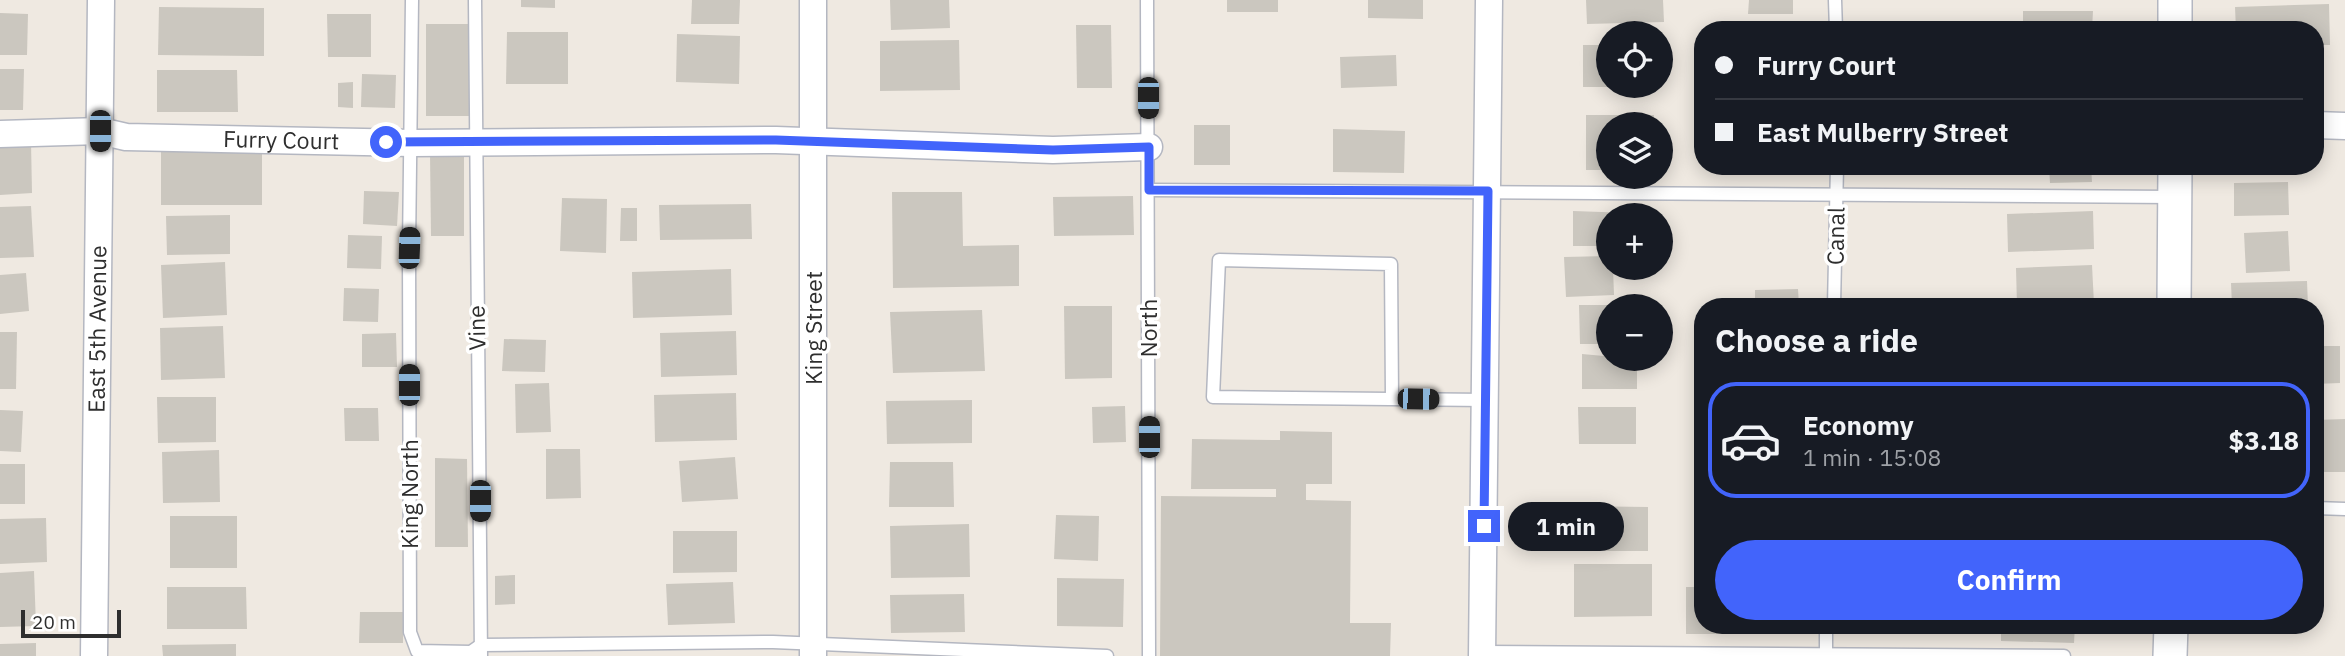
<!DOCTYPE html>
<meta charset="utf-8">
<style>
body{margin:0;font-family:"IBM Plex Sans",sans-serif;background:#242831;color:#f1f3f6;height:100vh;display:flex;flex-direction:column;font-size:26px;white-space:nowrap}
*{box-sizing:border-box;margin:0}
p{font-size:23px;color:#9ea1a6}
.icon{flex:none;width:38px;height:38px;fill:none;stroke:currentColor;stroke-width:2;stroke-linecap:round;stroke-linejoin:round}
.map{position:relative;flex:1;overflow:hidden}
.details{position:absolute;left:1694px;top:298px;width:630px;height:336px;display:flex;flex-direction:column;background:#171b24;border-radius:28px;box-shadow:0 4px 18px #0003}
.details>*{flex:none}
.top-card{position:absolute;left:1694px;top:21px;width:630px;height:154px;border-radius:28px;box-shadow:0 4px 18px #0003;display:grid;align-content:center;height:154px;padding:0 21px;background:#171b24}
.buttons{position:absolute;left:1596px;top:21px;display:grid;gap:14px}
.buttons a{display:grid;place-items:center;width:77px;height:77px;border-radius:50%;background:#171b24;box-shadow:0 4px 18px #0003;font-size:35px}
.scale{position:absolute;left:21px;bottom:18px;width:100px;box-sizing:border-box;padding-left:7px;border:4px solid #2e2e2e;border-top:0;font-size:19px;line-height:24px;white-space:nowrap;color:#2e2e2e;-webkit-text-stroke:5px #fff;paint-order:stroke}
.end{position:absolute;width:32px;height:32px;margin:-16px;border:9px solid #4264fb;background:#fff;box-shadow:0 0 0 4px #fff}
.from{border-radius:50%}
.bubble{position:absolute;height:49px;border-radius:24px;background:#171b24;box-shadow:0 4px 18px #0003;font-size:23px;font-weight:800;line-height:49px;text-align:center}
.car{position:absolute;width:21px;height:42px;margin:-21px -10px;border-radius:9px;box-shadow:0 0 5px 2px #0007;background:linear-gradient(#222 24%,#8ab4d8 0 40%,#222 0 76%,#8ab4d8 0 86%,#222 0)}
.top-card b{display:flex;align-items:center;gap:24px;height:66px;font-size:26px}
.top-card b+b{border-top:2px solid #363941}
.top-card i{width:18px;height:18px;background:#f1f3f6}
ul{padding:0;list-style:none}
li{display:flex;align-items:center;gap:21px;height:116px;margin:0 14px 10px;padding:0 7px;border:4px solid #363941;border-radius:28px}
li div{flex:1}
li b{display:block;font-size:26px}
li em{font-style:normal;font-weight:800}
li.on{border-color:#4264fb}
li>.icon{width:63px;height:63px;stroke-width:1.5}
h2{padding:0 21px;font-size:32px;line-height:84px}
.button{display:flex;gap:14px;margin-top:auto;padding:14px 21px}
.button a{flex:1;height:80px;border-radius:42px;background:#4264fb;color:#fff;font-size:28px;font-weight:800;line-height:80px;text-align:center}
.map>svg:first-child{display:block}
</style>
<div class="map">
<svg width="2345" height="656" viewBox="0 0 2345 656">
<rect width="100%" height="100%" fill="#efe9e1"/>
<!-- building -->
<g fill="#cbc7bf">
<path d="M521,0h34v8l-34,-1z"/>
<path d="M692,0h48l-1,24h-48z"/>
<path d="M890,0h59l1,28 -59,2z"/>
<rect x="1227" y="0" width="51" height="12"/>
<path d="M1368,0h55v19l-55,-1z"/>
<path d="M1586,0h77l1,22 -77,2z"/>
<path d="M1749,0h44v14h-45z"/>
<path d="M2329,4l1,41h-15v-15h-79l-1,-23z"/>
<path d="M159,7l105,1v48l-106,-1z"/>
<path d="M2023,11h70l-1,19h-69z"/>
<path d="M0,13l28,1 -1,41h-27z"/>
<path d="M327,14h44v43h-43z"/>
<rect x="426" y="24" width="43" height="92"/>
<path d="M1076,25h35l1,63h-35z"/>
<path d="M507,32h61v52h-62z"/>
<path d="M677,34l63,2 -1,48 -63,-2z"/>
<path d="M959,40l1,50 -80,1v-50z"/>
<rect x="1583" y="45" width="25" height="42"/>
<path d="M1396,55l1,31 -56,2 -1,-31z"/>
<path d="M0,69h24l-1,41h-23z"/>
<path d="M157,70h80l1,42h-81z"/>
<rect x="2315" y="70" width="6" height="40"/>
<path d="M362,74l34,1 -1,33 -34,-1z"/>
<path d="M353,82v26l-15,-1v-24z"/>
<path d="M1586,115h68v9h-46v46h-22z"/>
<rect x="1194" y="125" width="36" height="40"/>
<path d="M1333,129l72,2 -1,42 -71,-1z"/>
<path d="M31,142l1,51 -32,2v-52z"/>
<rect x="161" y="151" width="101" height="54"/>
<path d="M430,153h34v83h-33z"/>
<path d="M2049,166h42l1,16 -42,1z"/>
<path d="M2226,166h65v7h-66z"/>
<path d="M2288,182l1,33 -55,1v-33z"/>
<path d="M364,191l35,1 -2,34 -34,-2z"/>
<path d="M892,192h70l1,54 56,-1v41l-126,2z"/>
<path d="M1133,196l1,39 -80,1 -1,-39z"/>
<path d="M562,198l45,1 -1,54 -46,-2z"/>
<path d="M751,204l1,35 -92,1 -1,-35z"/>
<path d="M31,206l3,51 -34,1v-51z"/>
<path d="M621,208h16v33h-17z"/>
<path d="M1573,211l57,2v2h-22v31h-35z"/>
<path d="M2093,211l1,38 -86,3 -1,-38z"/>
<path d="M230,215v39l-63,1 -1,-39z"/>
<path d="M2288,231l2,40 -44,2 -2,-40z"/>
<path d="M348,235l34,1 -1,33 -34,-1z"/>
<path d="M1608,256v12h5l1,27 -48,2 -2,-40z"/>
<path d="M225,262l2,53 -64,3 -2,-53z"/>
<path d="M2092,265l2,39 -77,2 -1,-38z"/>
<path d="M731,269l1,46 -99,3 -1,-46z"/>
<path d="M26,273l3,38 -29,3v-39z"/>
<path d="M2307,281l1,25h-76l-1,-23z"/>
<path d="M344,288l35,1 -1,33 -35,-1z"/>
<path d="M1798,289l1,17h-44v-16z"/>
<path d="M1579,305h29v39h-28z"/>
<path d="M1064,306h48v72l-47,1z"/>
<path d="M982,310l3,61 -92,2 -3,-61z"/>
<path d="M223,326l2,52 -64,2 -1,-52z"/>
<path d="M736,331l1,44 -76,2 -1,-44z"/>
<path d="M0,332h17l-1,57h-16z"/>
<path d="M396,333l1,34h-35v-33z"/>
<path d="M504,339l42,1 -1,32 -43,-1z"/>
<path d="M2315,346h25v37l-25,1z"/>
<path d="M1582,354l55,5v30h-55z"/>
<path d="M549,383l2,49 -35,1 -1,-49z"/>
<path d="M736,393l1,47 -82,2 -1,-47z"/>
<path d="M157,397h59v45l-58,1z"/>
<path d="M972,400v43l-85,1 -1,-43z"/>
<path d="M1125,406l1,36 -33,1 -1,-36z"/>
<path d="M1578,407h58v37h-57z"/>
<path d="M344,408h34l1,33h-34z"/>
<path d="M0,410l23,1 -2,41 -21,-1z"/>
<path d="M2345,419v53h-30v-52z"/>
<path d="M1280,431l52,1v52h-26v16l45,1 -1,122h41l-1,33h-230l1,-160 115,1v-8h-85l1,-50 88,1z"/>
<path d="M546,449h34l1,49 -35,1z"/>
<path d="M219,450l1,52 -57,1 -1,-51z"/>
<path d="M735,457l3,42 -56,3 -3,-41z"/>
<path d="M435,458l32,1 1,88h-33z"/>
<path d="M890,462h63l1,45h-65z"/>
<rect x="0" y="464" width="25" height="40"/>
<path d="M1574,506l74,1v44h-75z"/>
<path d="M1056,515l43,1 -1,45 -44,-2z"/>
<rect x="170" y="516" width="67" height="52"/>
<path d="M46,518l1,44 -47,2v-45z"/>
<path d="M969,524l1,53 -79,1 -1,-52z"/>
<path d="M673,531h64v41l-64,1z"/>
<path d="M2315,562h7l1,47h-8z"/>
<path d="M1574,564h78v52l-78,1z"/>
<path d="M34,571l2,55 -36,1v-54z"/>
<path d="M515,575v29l-20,1v-29z"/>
<path d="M1057,578l67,1 -1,48 -66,-1z"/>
<path d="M733,582l2,41 -67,2 -2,-41z"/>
<path d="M167,587h79l1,42h-80z"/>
<path d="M1686,587h17v38h53v9h-70z"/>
<path d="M964,594l1,38 -74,1 -1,-38z"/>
<path d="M360,612h43v31h-44z"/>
<path d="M1852,625h44v5l-43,3z"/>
<path d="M2001,625h74l-1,18 -73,-2z"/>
<path d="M36,643v13h-36v-12z"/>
<path d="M236,644v12h-73l-1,-11z"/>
</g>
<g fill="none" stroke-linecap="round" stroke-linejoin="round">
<defs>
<g id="service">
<path d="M412,0l-3,248 1,384 7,19 54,1 10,-7 292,-3 334,14"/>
<path d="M475,0l6,656"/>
<path d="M1147,0l2,656"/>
<path d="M1835,0l1,30"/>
<path d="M1149,190l1025,7"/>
<path d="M1834,306l3,-140"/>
<path d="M1392,399l-1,-135 -172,-4 -6,137 273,3"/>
<path d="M2315,508l30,1"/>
<path d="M1482,652l582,4"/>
<path d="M1826,656v-31"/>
</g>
<g id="minor">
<path d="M813,0v656"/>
<path d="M2315,125l30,1"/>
<path id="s1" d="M0,134l100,-3 26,6 286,6 364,-3 277,10 96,-3"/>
<path id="s2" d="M94,656l7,-656"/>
<path d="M1482,656l7,-656"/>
</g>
<g id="tertiary">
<path d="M2175,0v30"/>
<path d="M2174,306l1,-140"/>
<path d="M2170,656l1,-31"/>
</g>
</defs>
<!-- service casing -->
<use href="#service" stroke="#b4b7c1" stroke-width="15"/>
<!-- minor casing -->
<use href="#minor" stroke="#b4b7c1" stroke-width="29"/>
<!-- tertiary casing -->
<use href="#tertiary" stroke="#b4b7c1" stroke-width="36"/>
<!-- service -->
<use href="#service" stroke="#fff" stroke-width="12"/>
<!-- minor -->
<use href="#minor" stroke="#fff" stroke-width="26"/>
<!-- tertiary -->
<use href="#tertiary" stroke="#fff" stroke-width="33"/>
</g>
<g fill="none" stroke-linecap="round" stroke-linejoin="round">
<!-- route -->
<path stroke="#4264fb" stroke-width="9" d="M386,142l390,-2 277,10 96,-3v43l339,1 -4,335"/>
</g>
<g text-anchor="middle" stroke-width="7" stroke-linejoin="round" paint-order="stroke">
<!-- street labels -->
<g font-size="23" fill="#2e2e2e" stroke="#fff">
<text dy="8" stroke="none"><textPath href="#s1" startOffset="282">Furry Court</textPath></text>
<text transform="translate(1836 236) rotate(-89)" y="8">Canal</text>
<text dy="8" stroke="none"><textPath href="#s2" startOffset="327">East 5th Avenue</textPath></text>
<text transform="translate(477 328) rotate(-91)" y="8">Vine</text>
<text transform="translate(814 328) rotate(-90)" y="8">King Street</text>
<text transform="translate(1149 328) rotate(-90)" y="8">North</text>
<text transform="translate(410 494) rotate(-90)" y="8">King North</text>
</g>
</g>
</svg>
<div class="buttons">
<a><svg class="icon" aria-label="locate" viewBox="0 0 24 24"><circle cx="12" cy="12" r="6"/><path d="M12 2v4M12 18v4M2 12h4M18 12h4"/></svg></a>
<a><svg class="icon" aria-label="layers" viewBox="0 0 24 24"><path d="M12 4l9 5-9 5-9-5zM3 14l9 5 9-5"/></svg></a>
<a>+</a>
<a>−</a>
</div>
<div class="scale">20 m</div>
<i class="end from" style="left:386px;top:142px"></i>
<i class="end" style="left:1484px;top:526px"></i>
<div class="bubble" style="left:1508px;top:502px;width:116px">1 min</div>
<i class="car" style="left:1148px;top:98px;rotate:180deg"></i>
<i class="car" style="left:100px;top:131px;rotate:180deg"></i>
<i class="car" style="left:409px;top:248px;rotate:2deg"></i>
<i class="car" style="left:409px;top:385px;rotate:0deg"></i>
<i class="car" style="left:1418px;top:399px;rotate:91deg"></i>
<i class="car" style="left:1149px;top:437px;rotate:0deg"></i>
<i class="car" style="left:480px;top:501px;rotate:180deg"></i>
<div class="top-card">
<b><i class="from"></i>Furry Court</b>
<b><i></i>East Mulberry Street</b>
</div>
<section class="details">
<h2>Choose a ride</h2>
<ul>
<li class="on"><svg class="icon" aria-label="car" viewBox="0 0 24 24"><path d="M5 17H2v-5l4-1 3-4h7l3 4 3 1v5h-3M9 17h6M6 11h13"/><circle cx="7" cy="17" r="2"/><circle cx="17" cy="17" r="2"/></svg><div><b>Economy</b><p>1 min · 15:08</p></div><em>$3.18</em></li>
</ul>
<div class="button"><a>Confirm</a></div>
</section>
</div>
